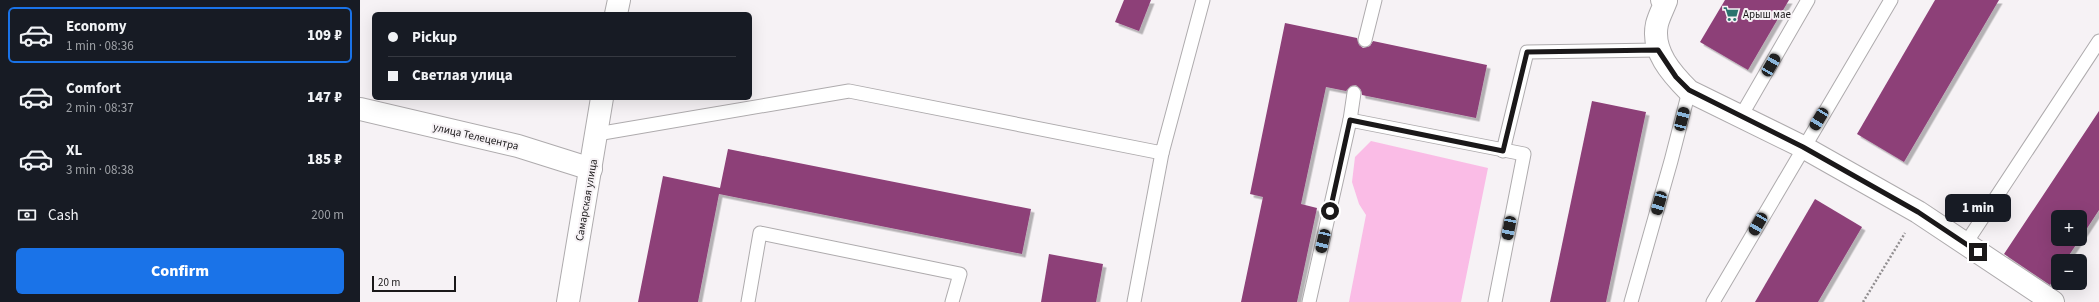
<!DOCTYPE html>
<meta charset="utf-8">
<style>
body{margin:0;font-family:"Source Sans 3",sans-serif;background:#242831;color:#f1f3f6;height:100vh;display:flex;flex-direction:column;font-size:15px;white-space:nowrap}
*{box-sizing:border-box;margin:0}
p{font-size:13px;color:#9ea1a6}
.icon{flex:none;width:22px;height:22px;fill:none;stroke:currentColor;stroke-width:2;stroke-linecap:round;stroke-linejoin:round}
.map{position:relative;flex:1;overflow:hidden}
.drawer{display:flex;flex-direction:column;background:#171b24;width:360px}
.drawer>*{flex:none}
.banner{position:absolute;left:12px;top:12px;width:380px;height:88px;border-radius:6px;box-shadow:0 4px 16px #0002;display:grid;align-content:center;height:88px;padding:0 16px;background:#171b24}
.fabs{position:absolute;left:1691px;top:210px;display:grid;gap:8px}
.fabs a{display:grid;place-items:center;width:36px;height:36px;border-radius:6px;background:#171b24;box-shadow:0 4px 16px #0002;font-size:20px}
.scale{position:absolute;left:12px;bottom:10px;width:84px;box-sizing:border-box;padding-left:4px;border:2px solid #1a1819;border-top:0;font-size:11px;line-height:14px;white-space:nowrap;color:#1a1819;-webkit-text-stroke:3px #f6f2f5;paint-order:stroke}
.end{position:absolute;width:18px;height:18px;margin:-9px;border:5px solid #1a1819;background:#fff;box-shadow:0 0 0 2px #fff}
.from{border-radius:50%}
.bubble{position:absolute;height:28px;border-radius:6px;background:#171b24;box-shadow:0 4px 16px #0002;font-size:13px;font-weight:800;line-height:28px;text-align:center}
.car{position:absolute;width:12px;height:24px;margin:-12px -6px;border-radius:5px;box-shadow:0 0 3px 1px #0007;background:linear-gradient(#222 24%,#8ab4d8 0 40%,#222 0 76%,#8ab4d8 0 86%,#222 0)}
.banner b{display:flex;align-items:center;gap:14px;height:38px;font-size:15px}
.banner b+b{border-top:1px solid #363941}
.banner i{width:10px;height:10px;background:#f1f3f6}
ul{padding:7px 0 0;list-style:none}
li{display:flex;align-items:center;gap:12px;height:56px;margin:0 8px 6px;padding:0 8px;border:2px solid transparent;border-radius:6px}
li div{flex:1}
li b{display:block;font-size:15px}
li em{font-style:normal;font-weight:800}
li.selected{border-color:#1a73e8}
li>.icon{width:36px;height:36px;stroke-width:1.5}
.pay{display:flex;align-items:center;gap:10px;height:44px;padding:0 16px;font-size:15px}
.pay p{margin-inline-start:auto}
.button{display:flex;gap:8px;margin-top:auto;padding:8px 16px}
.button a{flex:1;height:46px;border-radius:6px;background:#1a73e8;color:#fff;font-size:16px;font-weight:800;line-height:46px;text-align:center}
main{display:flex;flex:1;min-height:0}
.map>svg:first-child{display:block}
</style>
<main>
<section class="drawer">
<ul>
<li class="selected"><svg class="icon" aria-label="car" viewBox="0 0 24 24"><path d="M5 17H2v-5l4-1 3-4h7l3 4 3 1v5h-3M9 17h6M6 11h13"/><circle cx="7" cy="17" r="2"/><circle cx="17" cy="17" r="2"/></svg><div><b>Economy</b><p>1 min · 08:36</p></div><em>109 ₽</em></li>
<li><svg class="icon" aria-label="car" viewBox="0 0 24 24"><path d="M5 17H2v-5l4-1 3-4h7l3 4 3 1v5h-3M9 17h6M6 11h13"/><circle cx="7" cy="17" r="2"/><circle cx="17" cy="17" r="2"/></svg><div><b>Comfort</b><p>2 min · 08:37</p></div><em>147 ₽</em></li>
<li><svg class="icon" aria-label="car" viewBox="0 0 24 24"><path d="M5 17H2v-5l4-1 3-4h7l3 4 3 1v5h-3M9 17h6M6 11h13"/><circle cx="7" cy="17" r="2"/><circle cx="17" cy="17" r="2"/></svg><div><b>XL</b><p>3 min · 08:38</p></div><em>185 ₽</em></li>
</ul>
<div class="pay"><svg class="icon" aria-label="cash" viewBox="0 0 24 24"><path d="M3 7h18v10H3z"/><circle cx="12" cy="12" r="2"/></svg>Cash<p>200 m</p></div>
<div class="button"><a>Confirm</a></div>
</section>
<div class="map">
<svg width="1739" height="302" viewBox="0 0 1739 302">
<defs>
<filter id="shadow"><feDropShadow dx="3.5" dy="3.5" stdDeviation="0" flood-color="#0004"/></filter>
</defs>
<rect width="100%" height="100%" fill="#f6f2f5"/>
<!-- green -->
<path fill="#fabce6" d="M1011,141l117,27 -27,134h-112l17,-87 -7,-11 -7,-22 3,-25z"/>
<!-- building -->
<g fill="#8d4078" filter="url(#shadow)">
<path d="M764,0h27l-12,31 -24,-9z"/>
<path d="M1365,0h64l-41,70 -48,-28z"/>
<path d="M1575,0h64l-95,162 -47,-28z"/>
<path d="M925,23l72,15 2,7 4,3 7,-2 3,-5 114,24 -11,53 -114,-23 -1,-5 -5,-5 -5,1 -5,5 -20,-4 -25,117 16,4 -20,94h-56l22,-105 -13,-3z"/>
<path d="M1232,101l54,11 -40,190h-56z"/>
<path d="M1739,111v99l-19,29v-22h-22v22h22l-15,22h-7v11l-8,13 -46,-31z"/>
<path d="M368,149l303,60 -9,45 -303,-60 -21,108h-60l25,-126 57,12z"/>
<path d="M1455,199l47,28 -44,75h-63z"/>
<path d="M689,254l54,10 -7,38h-55z"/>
</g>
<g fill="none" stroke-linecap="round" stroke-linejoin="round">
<defs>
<g id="service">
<path d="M1005,40l10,-40"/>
<path d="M1381,116l67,-116"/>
<path d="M990,120l4,-27"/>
<path d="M237,134l252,-43 313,62 41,-153"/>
<path d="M1143,151l24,-99 131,-2"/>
<path d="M1606,243l133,-202"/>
<path d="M388,302l12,-69 200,41 -8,28"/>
<path d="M774,302l28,-149"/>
<path d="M949,302l41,-182 174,34 -29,148"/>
<path d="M1271,302l40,-141 18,-70"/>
<path d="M1353,302l178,-302"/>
</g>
<g id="minor">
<path d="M1302,0l4,1c-3,8 -7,15 -9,23 -6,27 15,50 32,67l114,56 115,65 135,90"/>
<path d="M256,14l3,-14"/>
<path d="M0,109l158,37 73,23"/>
<path d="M208,302l34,-204"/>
</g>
</defs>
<!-- service casing -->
<use href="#service" stroke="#aeabad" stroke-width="15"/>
<!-- minor casing -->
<use href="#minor" stroke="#aeabad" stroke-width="24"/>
<!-- path -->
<path stroke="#918e90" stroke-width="2.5" stroke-dasharray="2 2" stroke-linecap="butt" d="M1503,302l42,-69"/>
<!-- service -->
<use href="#service" stroke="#fff" stroke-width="13"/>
<!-- minor -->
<use href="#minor" stroke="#fff" stroke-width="22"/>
</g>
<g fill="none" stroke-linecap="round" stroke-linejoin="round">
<!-- route -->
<path stroke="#1a1819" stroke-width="5" d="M970,211l20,-91 153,31 24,-99 131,-2 18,27 13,13 114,57 115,65 60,40"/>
</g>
<!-- icons -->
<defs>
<symbol id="supermarket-bare" viewBox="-9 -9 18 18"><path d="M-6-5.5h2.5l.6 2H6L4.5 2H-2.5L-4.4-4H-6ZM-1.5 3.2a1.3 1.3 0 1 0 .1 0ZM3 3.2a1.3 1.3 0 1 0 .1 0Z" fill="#2a736e" stroke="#f6f2f5" stroke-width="2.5" paint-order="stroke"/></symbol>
</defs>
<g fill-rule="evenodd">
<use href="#supermarket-bare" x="1360" y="3" width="22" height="22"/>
</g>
<g text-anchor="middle" stroke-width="4" stroke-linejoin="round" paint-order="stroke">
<!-- poi labels -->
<g font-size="11" fill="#1a1819" stroke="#f6f2f5" text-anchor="start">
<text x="1383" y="18">Арыш мае</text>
</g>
<!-- street labels -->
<g font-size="11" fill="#1a1819" stroke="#f6f2f5">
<text transform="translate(116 136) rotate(13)" y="4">улица Телецентра</text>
<text transform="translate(226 200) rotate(-80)" y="4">Самарская улица</text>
</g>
</g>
</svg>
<div class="fabs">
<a>+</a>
<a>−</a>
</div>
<div class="scale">20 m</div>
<i class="end from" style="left:970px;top:211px"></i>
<i class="end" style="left:1618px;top:252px"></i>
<div class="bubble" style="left:1585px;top:194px;width:66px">1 min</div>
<i class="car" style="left:1411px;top:65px;rotate:30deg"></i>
<i class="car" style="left:1322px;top:119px;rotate:14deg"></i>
<i class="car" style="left:1459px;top:119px;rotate:211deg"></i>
<i class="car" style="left:1299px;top:203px;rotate:196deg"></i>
<i class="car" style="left:1398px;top:224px;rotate:210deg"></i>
<i class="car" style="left:1149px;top:228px;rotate:191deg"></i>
<i class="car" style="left:963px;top:241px;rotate:193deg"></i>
<div class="banner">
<b><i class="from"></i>Pickup</b>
<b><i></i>Светлая улица</b>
</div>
</div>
</main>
